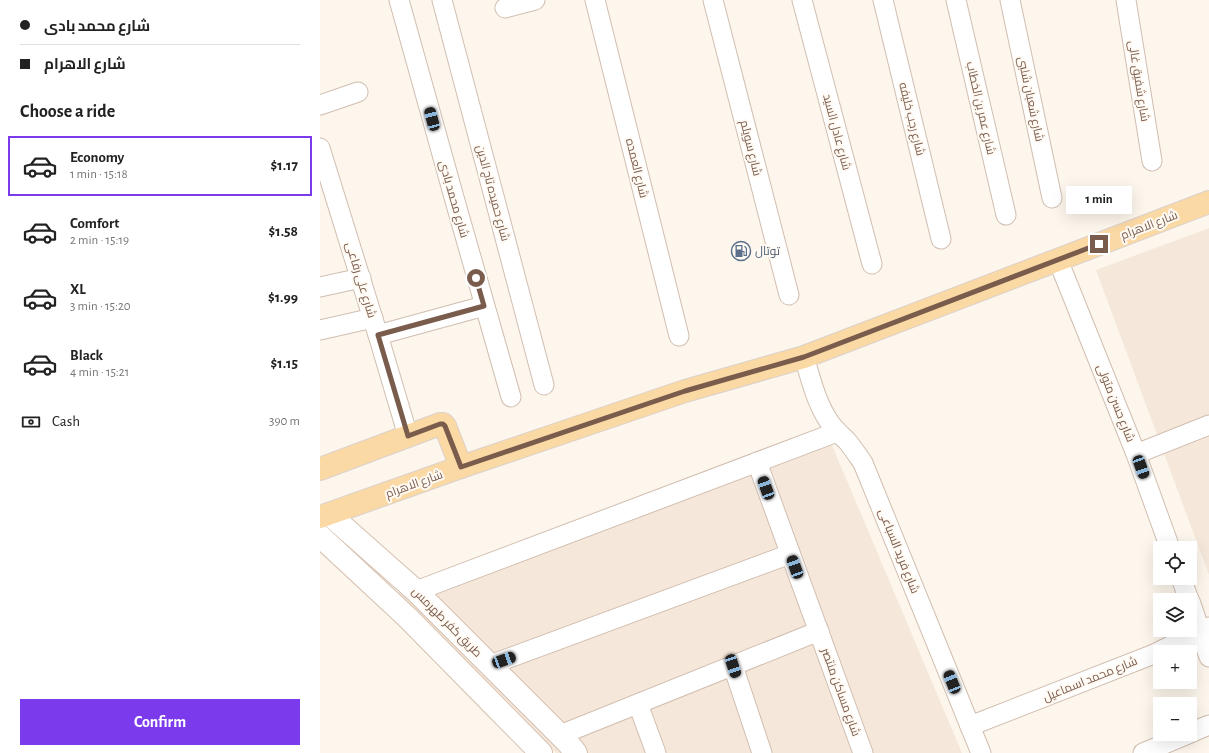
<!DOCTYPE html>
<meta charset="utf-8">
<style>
body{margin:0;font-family:"Alegreya Sans",Cairo,sans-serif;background:#f2f2f2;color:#222;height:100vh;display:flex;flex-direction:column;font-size:15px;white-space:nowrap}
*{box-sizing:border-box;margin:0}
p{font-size:13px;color:#767676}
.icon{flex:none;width:22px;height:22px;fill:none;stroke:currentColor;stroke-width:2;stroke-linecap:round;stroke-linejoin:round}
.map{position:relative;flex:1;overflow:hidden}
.side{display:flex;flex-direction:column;background:#fff;width:320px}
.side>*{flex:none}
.hud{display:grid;align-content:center;height:88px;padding:0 20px;background:#fff}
.buttons{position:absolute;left:833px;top:541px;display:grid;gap:8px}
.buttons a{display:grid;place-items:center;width:44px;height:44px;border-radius:0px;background:#fff;box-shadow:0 4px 16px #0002;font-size:20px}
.end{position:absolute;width:18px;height:18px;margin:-9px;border:5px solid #7a5c4d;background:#fff;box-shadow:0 0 0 2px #fff}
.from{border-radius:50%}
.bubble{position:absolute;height:28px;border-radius:0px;background:#fff;box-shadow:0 4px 16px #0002;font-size:13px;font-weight:600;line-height:28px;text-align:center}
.car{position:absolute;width:12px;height:24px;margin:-12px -6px;border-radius:5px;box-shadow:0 0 3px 1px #0007;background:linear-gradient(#222 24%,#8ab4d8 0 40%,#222 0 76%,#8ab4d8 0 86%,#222 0)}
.hud b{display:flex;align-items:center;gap:14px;height:38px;font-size:15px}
.hud b+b{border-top:1px solid #e0e0e0}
.hud i{width:10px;height:10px;background:#222}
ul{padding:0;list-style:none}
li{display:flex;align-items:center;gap:12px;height:60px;margin:0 8px 6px;padding:0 12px;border:2px solid transparent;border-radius:0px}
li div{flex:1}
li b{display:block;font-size:15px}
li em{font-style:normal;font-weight:600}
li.active{border-color:#7c3aed}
li>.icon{width:36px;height:36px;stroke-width:1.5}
h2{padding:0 20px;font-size:18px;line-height:48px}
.pay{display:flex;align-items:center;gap:10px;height:44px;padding:0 20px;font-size:15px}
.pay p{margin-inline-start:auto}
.primary-button{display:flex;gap:8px;margin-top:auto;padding:8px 20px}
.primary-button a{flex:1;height:46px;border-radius:0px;background:#7c3aed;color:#fff;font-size:16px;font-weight:600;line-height:46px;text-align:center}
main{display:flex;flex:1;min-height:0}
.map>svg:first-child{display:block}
</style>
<main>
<section class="side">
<div class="hud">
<b><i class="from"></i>شارع محمد بادى</b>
<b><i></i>شارع الاهرام</b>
</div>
<h2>Choose a ride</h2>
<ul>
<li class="active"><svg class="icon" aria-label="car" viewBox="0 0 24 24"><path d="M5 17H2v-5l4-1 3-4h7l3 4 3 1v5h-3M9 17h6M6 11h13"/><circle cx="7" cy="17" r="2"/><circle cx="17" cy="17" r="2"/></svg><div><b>Economy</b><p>1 min · 15:18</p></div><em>$1.17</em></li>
<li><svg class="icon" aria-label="car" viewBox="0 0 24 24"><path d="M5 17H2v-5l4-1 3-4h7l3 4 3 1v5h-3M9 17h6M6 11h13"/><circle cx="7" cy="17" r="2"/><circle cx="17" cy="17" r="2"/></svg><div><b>Comfort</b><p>2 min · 15:19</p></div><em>$1.58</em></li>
<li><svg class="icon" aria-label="car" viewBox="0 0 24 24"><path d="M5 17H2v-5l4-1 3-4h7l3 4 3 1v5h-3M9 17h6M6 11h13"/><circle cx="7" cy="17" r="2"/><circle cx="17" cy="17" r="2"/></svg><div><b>XL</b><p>3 min · 15:20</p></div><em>$1.99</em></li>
<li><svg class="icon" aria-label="car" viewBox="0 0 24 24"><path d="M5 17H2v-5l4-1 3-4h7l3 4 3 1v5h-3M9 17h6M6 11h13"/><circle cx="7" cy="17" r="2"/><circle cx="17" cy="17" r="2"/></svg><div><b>Black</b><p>4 min · 15:21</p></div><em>$1.15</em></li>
</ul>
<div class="pay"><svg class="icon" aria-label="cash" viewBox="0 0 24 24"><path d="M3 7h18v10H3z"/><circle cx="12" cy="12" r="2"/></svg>Cash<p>390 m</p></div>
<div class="primary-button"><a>Confirm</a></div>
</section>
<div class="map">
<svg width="889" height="753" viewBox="0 0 889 753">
<rect width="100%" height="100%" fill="#fdf6ec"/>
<!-- residential -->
<g fill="#f5e8da">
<path d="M889,228v347l-113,-305z"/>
<path d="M506,431l136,322h-406l-158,-160z"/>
</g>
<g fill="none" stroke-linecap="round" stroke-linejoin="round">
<defs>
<g id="street">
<path d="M79,0l58,208 54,189"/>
<path d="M122,0l102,385"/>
<path d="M275,0l84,336"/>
<path d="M393,0l76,295"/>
<path d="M482,0l70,264"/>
<path d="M563,0l58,239"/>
<path d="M636,0l50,215"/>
<path d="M690,0l42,198"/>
<path d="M806,0l26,161"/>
<path d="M185,8l30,-8"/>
<path d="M0,105l38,-13"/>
<path d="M0,148l58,187 30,101"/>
<path d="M738,260l78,194 34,94"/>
<path d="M0,287l41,-9"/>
<path d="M0,330l53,-12"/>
<path d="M58,335l106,-29"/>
<path d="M484,357c7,22 12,46 26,66 5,7 11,12 17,18 6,7 11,15 16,22l118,290"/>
<path d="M816,454l73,-29"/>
<path d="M437,462l106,291"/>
<path d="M861,578l8,22"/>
<path d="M96,591l421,-159"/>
<path d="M870,601l19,56"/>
<path d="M170,665l300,-111"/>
<path d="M413,666l29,87"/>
<path d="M318,704l18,49"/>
<path d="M650,726l184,-72 55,-27"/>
<path d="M870,733l19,-8"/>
<path d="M240,735l259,-104"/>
<path d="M823,753l45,-19"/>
</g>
<g id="secondary">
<path d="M9,514l87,77 152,152 8,10"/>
<path d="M0,536l88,82 133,135"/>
</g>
<g id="primary">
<path d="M0,469l120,-45h3l2,2 16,41"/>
<path d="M0,517l141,-50 224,-76 119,-34 405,-155"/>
</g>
</defs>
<!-- street casing -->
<use href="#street" stroke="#d1beb0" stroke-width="21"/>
<!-- secondary casing -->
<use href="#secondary" stroke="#d6c0b0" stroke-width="24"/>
<!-- primary casing -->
<use href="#primary" stroke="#dad1cd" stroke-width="24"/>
<!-- street -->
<use href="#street" stroke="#fff" stroke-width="19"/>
<!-- secondary -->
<use href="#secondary" stroke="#fff" stroke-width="22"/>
<!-- primary -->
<use href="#primary" stroke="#fbd9a5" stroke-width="22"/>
</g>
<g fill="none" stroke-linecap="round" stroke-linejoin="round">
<!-- route -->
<path stroke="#7a5c4d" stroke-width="5" d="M156,278l8,28 -106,29 30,101 32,-12h3l2,2 16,41 224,-76 119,-34 295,-113"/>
</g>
<!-- icons -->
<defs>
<symbol id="fuel-ring" viewBox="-11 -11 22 22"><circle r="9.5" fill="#fffaf3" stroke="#5c6f8a" stroke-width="1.5"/><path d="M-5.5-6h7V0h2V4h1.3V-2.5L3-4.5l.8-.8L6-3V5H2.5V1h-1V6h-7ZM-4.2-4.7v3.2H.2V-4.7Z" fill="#5c6f8a"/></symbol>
</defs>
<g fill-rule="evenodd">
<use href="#fuel-ring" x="410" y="240" width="22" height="22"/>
</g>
<g text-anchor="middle" stroke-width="4" stroke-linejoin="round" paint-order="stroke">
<!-- street labels -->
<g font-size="12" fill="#7a5c4d" stroke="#fffaf3">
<text transform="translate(819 81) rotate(81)" y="4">شارع شفيق غالى</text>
<text transform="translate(711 99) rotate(78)" y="4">شارع شعبان شلبى</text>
<text transform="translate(661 108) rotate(77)" y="4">شارع عمر بن الخطاب</text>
<text transform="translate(592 119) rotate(76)" y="4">شارع رجب خليفه</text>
<text transform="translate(517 132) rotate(75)" y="4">شارع عادل السيد</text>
<text transform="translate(431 148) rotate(76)" y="4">شارع سويلم</text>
<text transform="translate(317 168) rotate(76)" y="4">شارع العمده</text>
<text transform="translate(173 193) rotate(75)" y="4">شارع حميده تاج الدين</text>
<text transform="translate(134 199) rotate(74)" y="4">شارع محمد بادى</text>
<text transform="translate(829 225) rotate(-21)" y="4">شارع الاهرام</text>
<text transform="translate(41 280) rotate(73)" y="4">شارع على رفاعى</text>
<text transform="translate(796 403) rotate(68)" y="4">شارع حسن متولى</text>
<text transform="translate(94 484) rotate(-20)" y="4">شارع الاهرام</text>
<text transform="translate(579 551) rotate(68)" y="4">شارع فريد السباعى</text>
<text transform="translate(127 622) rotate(45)" y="4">طريق كفر طهرمس</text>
<text transform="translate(770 679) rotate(-22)" y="4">شارع محمد اسماعيل</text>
<text transform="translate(521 692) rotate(70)" y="4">شارع مساكن منتصر</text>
</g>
<!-- service labels -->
<g font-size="12" fill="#4e5e75" stroke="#fffaf3" text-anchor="start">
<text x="435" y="255">توتال</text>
</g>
</g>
</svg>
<div class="buttons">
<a><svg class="icon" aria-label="locate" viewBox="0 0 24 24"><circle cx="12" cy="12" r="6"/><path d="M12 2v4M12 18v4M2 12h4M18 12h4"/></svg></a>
<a><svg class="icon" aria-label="layers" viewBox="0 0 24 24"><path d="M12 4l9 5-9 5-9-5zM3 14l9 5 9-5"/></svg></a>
<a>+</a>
<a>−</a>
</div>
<i class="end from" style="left:156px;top:278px"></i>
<i class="end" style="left:779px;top:244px"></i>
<div class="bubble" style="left:746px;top:186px;width:66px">1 min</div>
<i class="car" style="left:112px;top:119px;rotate:345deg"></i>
<i class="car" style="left:821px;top:467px;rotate:160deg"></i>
<i class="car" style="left:446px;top:488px;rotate:340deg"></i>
<i class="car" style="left:475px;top:567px;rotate:340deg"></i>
<i class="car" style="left:184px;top:660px;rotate:70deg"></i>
<i class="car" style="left:413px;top:666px;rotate:162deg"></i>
<i class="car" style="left:632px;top:682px;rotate:338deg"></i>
</div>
</main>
